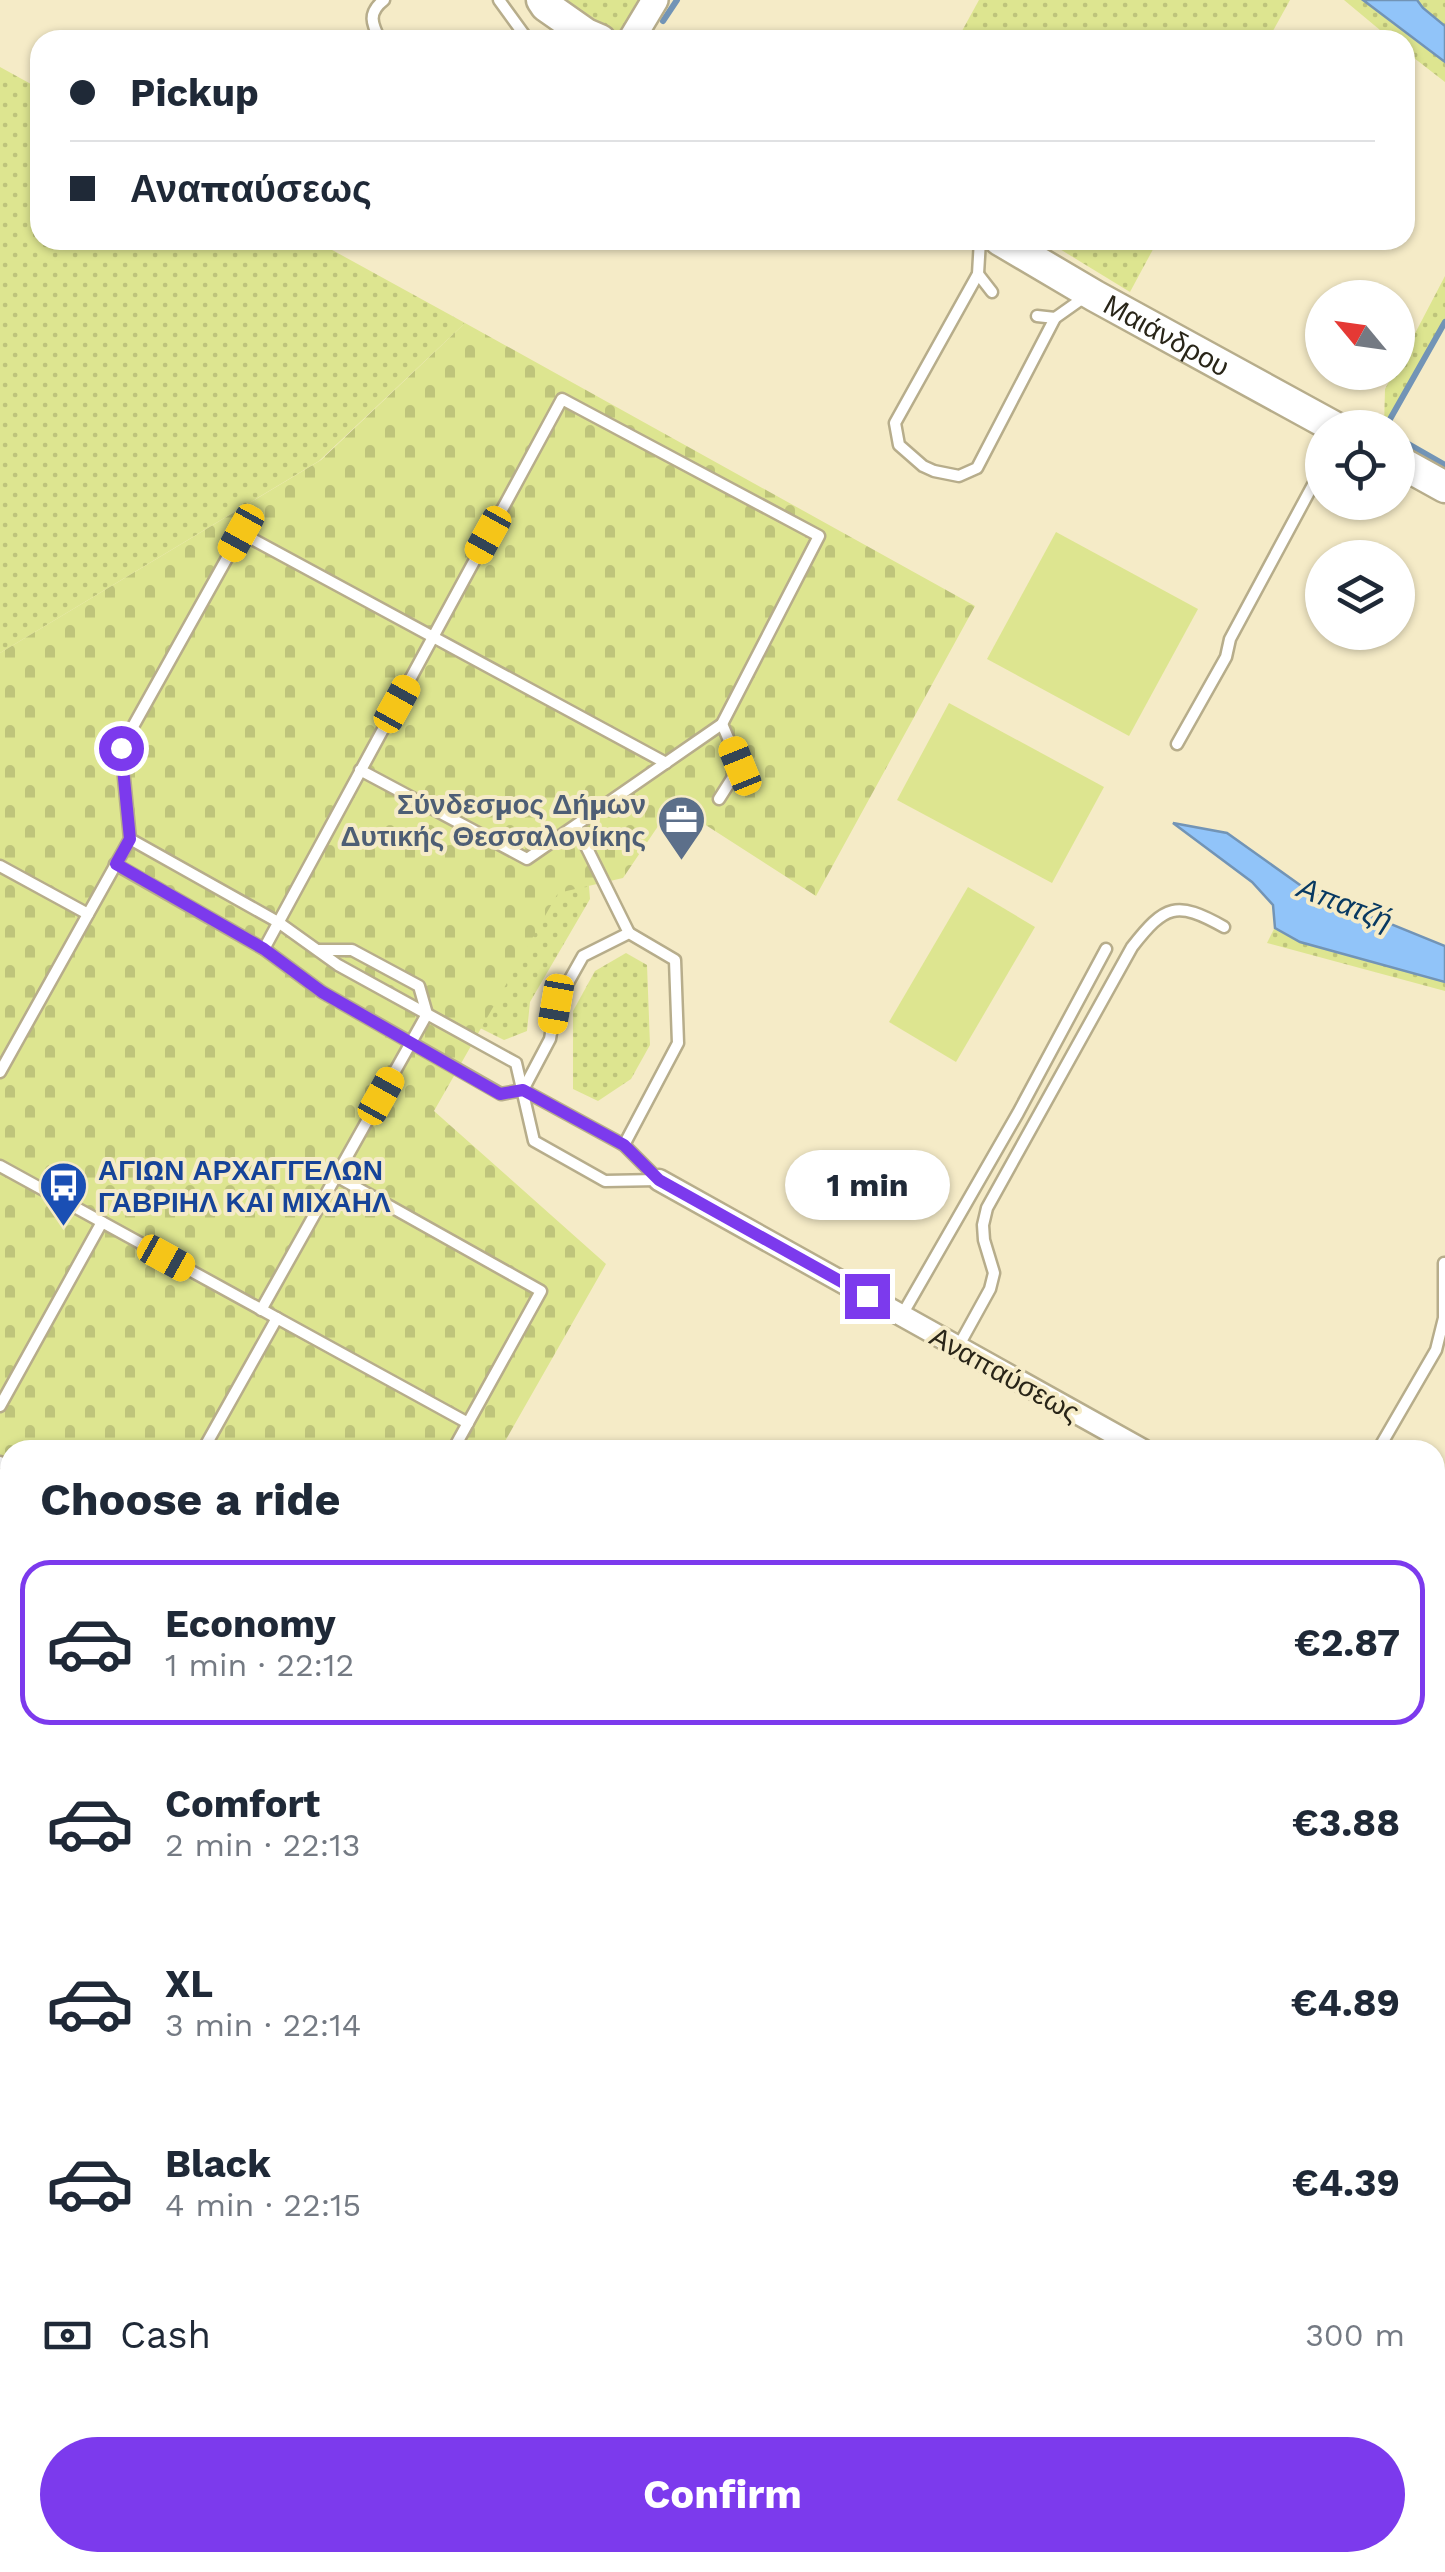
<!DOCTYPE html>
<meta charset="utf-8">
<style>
body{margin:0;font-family:"Work Sans",sans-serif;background:#f2f2f3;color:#1f2937;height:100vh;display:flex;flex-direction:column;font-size:38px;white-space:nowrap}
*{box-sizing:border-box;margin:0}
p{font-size:32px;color:#747a83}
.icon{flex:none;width:55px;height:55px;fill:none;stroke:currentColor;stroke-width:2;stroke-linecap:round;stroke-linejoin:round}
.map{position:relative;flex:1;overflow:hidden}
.side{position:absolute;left:0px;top:1440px;width:1445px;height:1132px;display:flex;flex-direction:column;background:#fff;border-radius:30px 30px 0 0;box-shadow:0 2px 8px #0004}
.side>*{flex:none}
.banner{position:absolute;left:30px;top:30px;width:1385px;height:220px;border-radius:30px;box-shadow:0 2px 8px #0004;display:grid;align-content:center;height:220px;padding:0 40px;background:#fff}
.needle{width:65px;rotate:299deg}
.buttons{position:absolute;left:1305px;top:280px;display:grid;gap:20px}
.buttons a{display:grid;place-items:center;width:110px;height:110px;border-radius:50%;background:#fff;box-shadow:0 2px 8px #0004;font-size:50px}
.end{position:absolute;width:45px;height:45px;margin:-22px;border:12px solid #7c3aed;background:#fff;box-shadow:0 0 0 5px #fff}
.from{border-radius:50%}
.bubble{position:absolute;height:70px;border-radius:35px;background:#fff;box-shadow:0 2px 8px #0004;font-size:32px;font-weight:700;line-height:70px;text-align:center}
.car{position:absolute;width:30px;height:60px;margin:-30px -15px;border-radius:12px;box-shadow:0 0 8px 2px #0007;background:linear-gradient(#f5c518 24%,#345 0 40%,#f5c518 0 76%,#345 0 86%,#f5c518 0)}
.banner b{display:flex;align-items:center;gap:35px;height:95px;font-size:38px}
.banner b+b{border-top:2px solid #e0e1e3}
.banner i{width:25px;height:25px;background:#1f2937}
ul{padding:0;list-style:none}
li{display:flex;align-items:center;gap:30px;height:165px;margin:0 20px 15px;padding:0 20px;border:5px solid transparent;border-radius:30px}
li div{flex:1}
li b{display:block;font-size:38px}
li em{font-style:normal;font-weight:700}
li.on{border-color:#7c3aed}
li>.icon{width:90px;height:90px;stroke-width:1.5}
h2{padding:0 40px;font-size:45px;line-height:120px}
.pay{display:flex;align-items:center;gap:25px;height:110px;padding:0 40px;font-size:38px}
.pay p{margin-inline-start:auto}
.button{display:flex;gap:20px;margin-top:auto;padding:20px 40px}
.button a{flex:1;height:115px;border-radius:60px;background:#7c3aed;color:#fff;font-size:40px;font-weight:700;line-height:115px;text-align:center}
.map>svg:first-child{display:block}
</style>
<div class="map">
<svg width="1445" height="2572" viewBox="0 0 1445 2572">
<defs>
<pattern id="grass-dots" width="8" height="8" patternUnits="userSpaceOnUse" patternTransform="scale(2.5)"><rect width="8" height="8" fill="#dde590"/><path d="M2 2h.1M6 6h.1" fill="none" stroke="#bec47b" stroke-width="1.8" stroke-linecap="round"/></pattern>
<pattern id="cemetery-stones" width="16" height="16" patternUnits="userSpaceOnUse" patternTransform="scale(2.5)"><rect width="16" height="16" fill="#dde590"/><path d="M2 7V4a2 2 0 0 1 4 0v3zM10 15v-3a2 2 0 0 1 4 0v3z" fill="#bec47b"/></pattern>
</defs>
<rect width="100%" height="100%" fill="#f5ebc7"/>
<!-- grass -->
<g fill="url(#grass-dots)">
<path d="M542,0h97l-24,39 -69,-33z"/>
<path d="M979,0h311l-22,40h-311z"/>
<path d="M1344,0h101v82l-40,-31v-11h-13z"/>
<path d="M0,67l40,22v151h274l151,83 -146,138 -319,192z"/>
<path d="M1045,240h113l-28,52z"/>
<path d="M1445,276v45l-61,106 1,-38 9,-16 4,-1v-6z"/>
<path d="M562,858l27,28 1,13 -60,103 -3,29 -23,9 -58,-29z"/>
<path d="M1284,909l161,40v42l-178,-48z"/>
<path d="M626,953l21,12 3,80 -19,34 -33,22 -25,-12v-78l22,-40z"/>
<path d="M10,1991v142l-10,-6v-135z"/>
</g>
<!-- cemetery -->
<path fill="url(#cemetery-stones)" d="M465,323l510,283 -159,290 -143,-92 -50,74 -65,15 -124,218 172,153 -106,186h-490v462l-10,-6v-1253l321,-193z"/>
<!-- garden -->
<g fill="#dde590">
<path d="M1056,532l142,77 -69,127 -142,-77z"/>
<path d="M949,703l155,84 -52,96 -155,-83z"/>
<path d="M968,887l67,40 -79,135 -67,-40z"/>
</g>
<!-- water -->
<g fill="#91c4f9" stroke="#7294b6" stroke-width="2.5">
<path d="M1363,0h54l6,8 22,18v36z"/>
<path d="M1173,823l54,10 80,57 138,56v36l-145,-40 -25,-14 -2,-23 -21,-23z"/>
</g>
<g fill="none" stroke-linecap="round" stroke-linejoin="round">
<!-- stream -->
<g stroke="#7294b6" stroke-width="6">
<path d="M663,21l14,-21"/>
<path d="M1385,428l60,-106"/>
<path d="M1398,438l47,27"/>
</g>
<defs>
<g id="service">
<path d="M499,0l29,40"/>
<path d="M380,40c-8,-16 -13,-27 4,-40"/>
<path d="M980,240l-2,34 -83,149 4,22 24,21 11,5 25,5 18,-8 78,-150 24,-17 9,-3"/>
<path d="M978,274l14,18"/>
<path d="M1037,316l18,2"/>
<path d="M1177,744l49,-87 4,-18 92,-171"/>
<path d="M719,799l21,-33 -18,-42"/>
<path d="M576,826l53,107"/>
<path d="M130,839l148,83 60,43 178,98 18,78 71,40 53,-1"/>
<path d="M115,864l149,85 58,43 179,102 22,-4 101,55 35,35"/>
<path d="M0,866l88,48"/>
<path d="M264,949c99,-184 199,-367 298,-550l257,137 -97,188 -195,135 -167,-89"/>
<path d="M0,1072l130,-233 -9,-91 120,-215 425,230"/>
<path d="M523,1090l27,-51 6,-35 27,-48 46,-23 46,27 3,83 -54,102"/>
<path d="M0,1166l468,257"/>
<path d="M336,1176l205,115 -88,159"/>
<path d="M261,1310l166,-296 -8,-28 -67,-36h-34"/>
<path d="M902,1315l116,-202 88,-164"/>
<path d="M958,1347l32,-58 4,-16 -10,-33 -1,-15 4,-17 145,-261c33,-42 44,-47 92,-20"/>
<path d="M0,1406l102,-184"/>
<path d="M203,1450l74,-132"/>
<path d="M1378,1450l58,-100 8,-32v-55"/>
<path d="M0,1462l10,6"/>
<path d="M0,1743l10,6"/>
<path d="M0,1811l10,-18"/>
<path d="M5,2526l5,-16"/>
<path d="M716,2562l13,10"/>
</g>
<g id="minor">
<path d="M659,1180l484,270"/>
<path d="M1435,1614l10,5"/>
</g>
<path id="tertiary" d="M631,40l24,-40"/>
<g id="secondary">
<path d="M542,0l4,6 40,28 14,6"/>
<path id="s1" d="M1000,240l95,56 241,132"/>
<path d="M1398,461l47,26"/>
</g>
</defs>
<!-- service casing -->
<use href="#service" stroke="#b7ad8b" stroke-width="15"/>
<!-- minor casing -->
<use href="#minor" stroke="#b7ad8b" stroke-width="25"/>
<!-- tertiary casing -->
<use href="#tertiary" stroke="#b7ad8b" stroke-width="30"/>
<!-- secondary casing -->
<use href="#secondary" stroke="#b7ad8b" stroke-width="35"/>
<!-- service -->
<use href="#service" stroke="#fff" stroke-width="10"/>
<!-- minor -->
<use href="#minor" stroke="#fff" stroke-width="20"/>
<!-- tertiary -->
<use href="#tertiary" stroke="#fff" stroke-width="25"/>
<!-- secondary -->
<use href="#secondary" stroke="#fff" stroke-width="30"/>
</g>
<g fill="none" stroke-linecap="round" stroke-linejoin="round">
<!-- route -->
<path stroke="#7c3aed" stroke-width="12" d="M121,748l9,91 -14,25 148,85 58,43 178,102 23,-4 101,55 35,35 208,116"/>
</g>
<!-- icons -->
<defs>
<symbol id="office-pin" viewBox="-11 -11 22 30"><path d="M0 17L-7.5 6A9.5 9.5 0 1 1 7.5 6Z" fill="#5c6f8a" stroke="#f5ebc7"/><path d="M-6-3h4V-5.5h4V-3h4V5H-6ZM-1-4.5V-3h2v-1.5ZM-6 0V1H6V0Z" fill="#fff"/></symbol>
<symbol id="bus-pin" viewBox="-11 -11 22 30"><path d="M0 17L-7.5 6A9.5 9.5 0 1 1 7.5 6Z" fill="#1a4fb4" stroke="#f5ebc7"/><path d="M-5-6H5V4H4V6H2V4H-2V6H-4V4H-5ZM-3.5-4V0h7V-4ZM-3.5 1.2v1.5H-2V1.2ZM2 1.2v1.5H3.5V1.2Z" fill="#fff"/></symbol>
</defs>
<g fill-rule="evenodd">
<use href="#office-pin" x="654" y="792" width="55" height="75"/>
<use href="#bus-pin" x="36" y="1158" width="55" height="75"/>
</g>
<g text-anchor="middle" stroke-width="8" stroke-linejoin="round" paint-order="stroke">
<!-- street labels -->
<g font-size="28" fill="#292518" stroke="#f5ebc7">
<text dy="10" stroke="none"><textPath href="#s1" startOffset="192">Μαιάνδρου</textPath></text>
<text transform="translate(1005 1374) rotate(29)" y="10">Αναπαύσεως</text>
</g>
<!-- service labels -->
<g font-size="28" font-weight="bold" fill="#4e5e75" stroke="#f5ebc7" text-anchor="end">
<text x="646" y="814">Σύνδεσμος Δήμων<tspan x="646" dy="32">Δυτικής Θεσσαλονίκης</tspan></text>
</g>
<!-- transit labels -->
<g font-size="28" font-weight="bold" fill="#164399" stroke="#f5ebc7" text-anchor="start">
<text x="98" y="1180">ΑΓΙΩΝ ΑΡΧΑΓΓΕΛΩΝ<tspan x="98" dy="32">ΓΑΒΡΙΗΛ ΚΑΙ ΜΙΧΑΗΛ</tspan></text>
</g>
<!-- water labels -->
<g font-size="30" font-style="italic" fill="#083962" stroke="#f5ebc7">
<text transform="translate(1345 904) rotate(21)" y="10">Απατζή</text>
</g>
</g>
</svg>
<div class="buttons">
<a><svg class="needle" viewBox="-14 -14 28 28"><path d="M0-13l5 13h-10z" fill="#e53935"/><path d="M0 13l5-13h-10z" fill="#747a83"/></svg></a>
<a><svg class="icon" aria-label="locate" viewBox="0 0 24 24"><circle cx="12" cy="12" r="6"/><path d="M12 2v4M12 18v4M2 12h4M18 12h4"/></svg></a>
<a><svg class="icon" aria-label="layers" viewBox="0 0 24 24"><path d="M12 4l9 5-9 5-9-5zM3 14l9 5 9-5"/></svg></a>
</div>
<i class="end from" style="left:121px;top:748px"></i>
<i class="end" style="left:867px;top:1296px"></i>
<div class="bubble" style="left:785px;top:1150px;width:165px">1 min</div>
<i class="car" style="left:241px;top:533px;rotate:209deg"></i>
<i class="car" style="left:488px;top:535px;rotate:209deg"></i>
<i class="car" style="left:397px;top:704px;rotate:29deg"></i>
<i class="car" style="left:740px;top:766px;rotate:338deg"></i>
<i class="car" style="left:556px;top:1004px;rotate:190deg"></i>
<i class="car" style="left:381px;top:1096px;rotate:29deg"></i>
<i class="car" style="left:166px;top:1258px;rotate:119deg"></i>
<div class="banner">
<b><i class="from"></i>Pickup</b>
<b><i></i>Αναπαύσεως</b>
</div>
<section class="side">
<h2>Choose a ride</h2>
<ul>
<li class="on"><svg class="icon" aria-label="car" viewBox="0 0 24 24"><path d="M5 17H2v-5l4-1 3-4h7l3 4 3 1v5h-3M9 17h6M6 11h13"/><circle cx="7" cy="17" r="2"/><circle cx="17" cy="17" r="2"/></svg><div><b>Economy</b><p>1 min · 22:12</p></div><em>€2.87</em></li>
<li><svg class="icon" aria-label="car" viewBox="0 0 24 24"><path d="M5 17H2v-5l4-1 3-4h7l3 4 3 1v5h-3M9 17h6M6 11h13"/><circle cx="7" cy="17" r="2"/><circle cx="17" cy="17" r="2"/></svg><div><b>Comfort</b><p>2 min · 22:13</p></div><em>€3.88</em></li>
<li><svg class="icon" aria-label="car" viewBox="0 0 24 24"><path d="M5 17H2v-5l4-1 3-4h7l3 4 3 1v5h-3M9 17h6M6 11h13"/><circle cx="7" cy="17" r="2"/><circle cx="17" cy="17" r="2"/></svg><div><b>XL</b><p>3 min · 22:14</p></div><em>€4.89</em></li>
<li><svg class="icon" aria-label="car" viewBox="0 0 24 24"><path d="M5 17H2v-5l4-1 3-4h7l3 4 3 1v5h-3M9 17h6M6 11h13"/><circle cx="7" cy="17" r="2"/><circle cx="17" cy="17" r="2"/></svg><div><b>Black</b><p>4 min · 22:15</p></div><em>€4.39</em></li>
</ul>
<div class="pay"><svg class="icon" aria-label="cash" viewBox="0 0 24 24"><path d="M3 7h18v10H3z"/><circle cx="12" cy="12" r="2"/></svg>Cash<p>300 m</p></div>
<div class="button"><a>Confirm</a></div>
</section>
</div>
